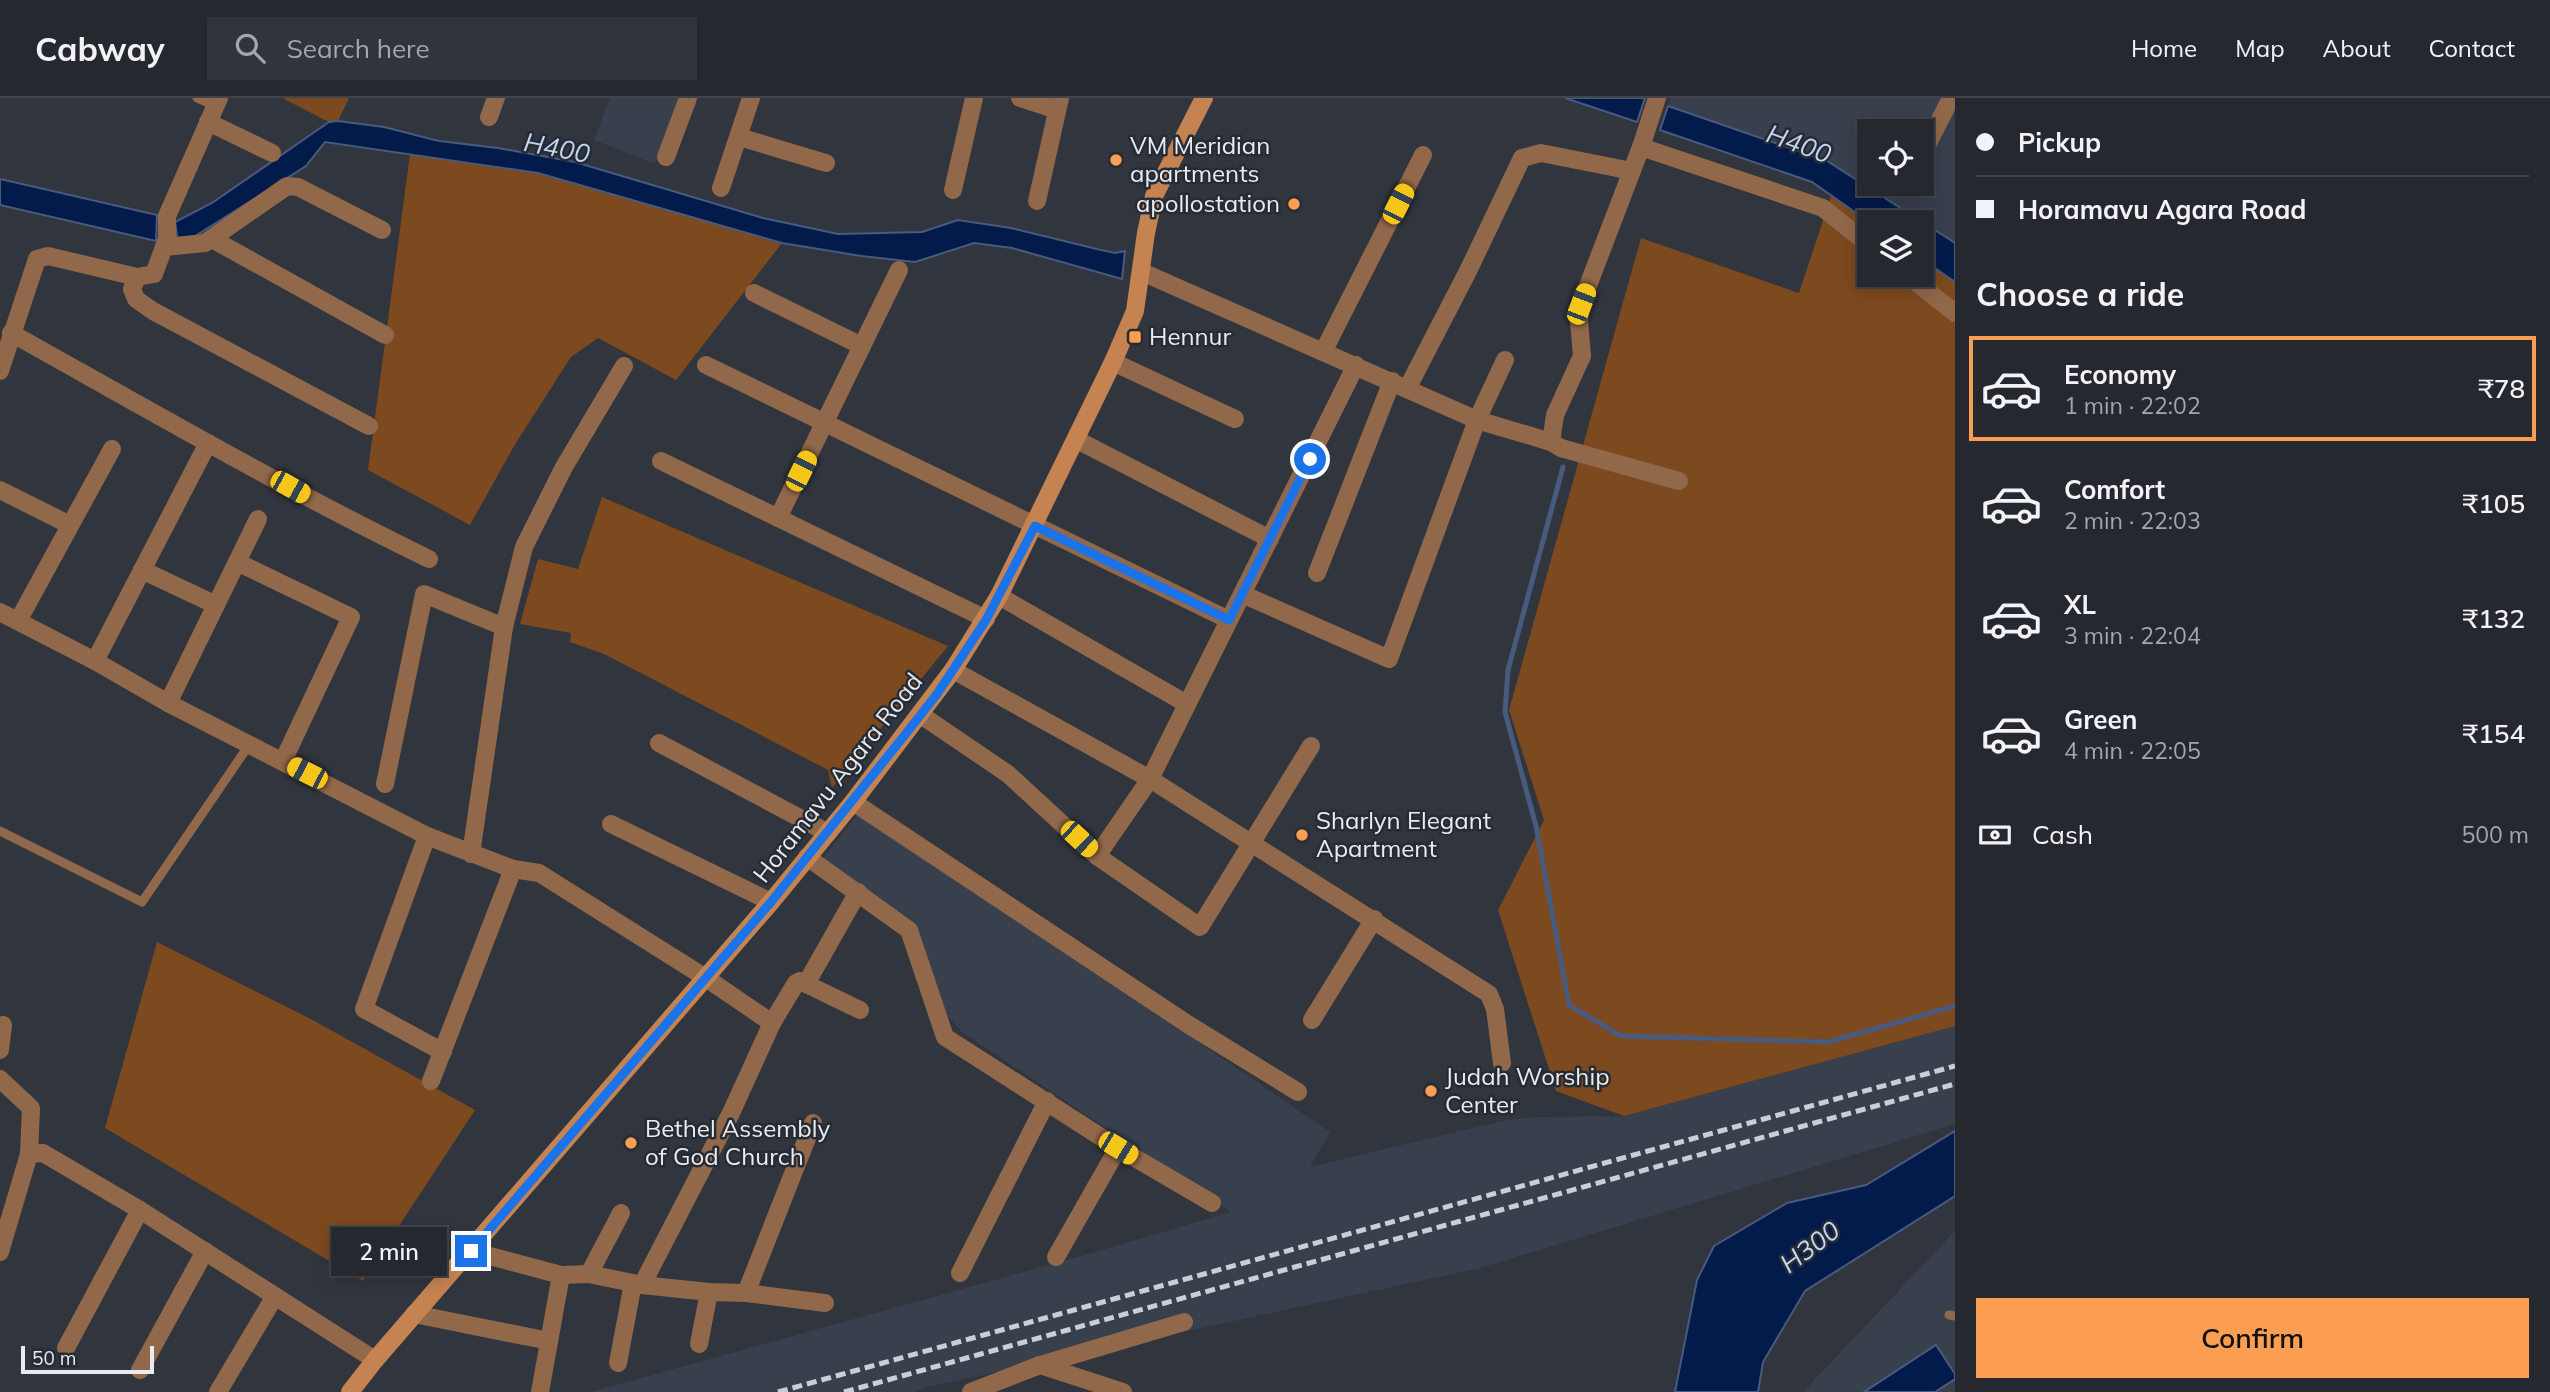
<!DOCTYPE html>
<meta charset="utf-8">
<style>
body{margin:0;font-family:Mulish,sans-serif;background:#31343a;color:#f1f3f6;height:100vh;display:flex;flex-direction:column;font-size:26px;white-space:nowrap}
*{box-sizing:border-box;margin:0}
p{font-size:23px;color:#a3a6aa}
.icon{flex:none;width:38px;height:38px;fill:none;stroke:currentColor;stroke-width:2;stroke-linecap:round;stroke-linejoin:round}
.map{position:relative;flex:1;overflow:hidden}
.details{display:flex;flex-direction:column;background:#25282e;width:595px}
.details>*{flex:none}
.hud{display:grid;align-content:center;height:154px;padding:0 21px;background:#25282e}
.tools{position:absolute;left:1857px;top:21px;display:grid;gap:14px}
.tools a{display:grid;place-items:center;width:77px;height:77px;border-radius:0px;background:#25282e;box-shadow:0 4px 18px #0003,0 0 0 2px #42444a;font-size:35px}
.scale{position:absolute;left:21px;bottom:18px;width:133px;box-sizing:border-box;padding-left:7px;border:4px solid #e8ecf1;border-top:0;font-size:19px;line-height:24px;white-space:nowrap;color:#e8ecf1;-webkit-text-stroke:5px #272b33;paint-order:stroke}
.end{position:absolute;width:32px;height:32px;margin:-16px;border:9px solid #1a73e8;background:#fff;box-shadow:0 0 0 4px #fff}
.from{border-radius:50%}
.bubble{position:absolute;height:49px;border-radius:0px;background:#25282e;box-shadow:0 4px 18px #0003,0 0 0 2px #42444a;font-size:23px;font-weight:600;line-height:49px;text-align:center}
.car{position:absolute;width:21px;height:42px;margin:-21px -10px;border-radius:9px;box-shadow:0 0 5px 2px #0007;background:linear-gradient(#f5c518 24%,#345 0 40%,#f5c518 0 76%,#345 0 86%,#f5c518 0)}
.hud b{display:flex;align-items:center;gap:24px;height:66px;font-size:26px}
.hud b+b{border-top:2px solid #42444a}
.hud i{width:18px;height:18px;background:#f1f3f6}
ul{padding:0;list-style:none}
li{display:flex;align-items:center;gap:21px;height:105px;margin:0 14px 10px;padding:0 7px;border:4px solid transparent;border-radius:0px}
li div{flex:1}
li b{display:block;font-size:26px}
li em{font-style:normal;font-weight:600}
li.on{border-color:#fc9e52}
li>.icon{width:63px;height:63px;stroke-width:1.5}
h2{padding:0 21px;font-size:32px;line-height:84px}
.pay{display:flex;align-items:center;gap:18px;height:77px;padding:0 21px;font-size:26px}
.pay p{margin-inline-start:auto}
.primary-button{display:flex;gap:14px;margin-top:auto;padding:14px 21px}
.primary-button a{flex:1;height:80px;border-radius:0px;background:#fc9e52;color:#111;font-size:28px;font-weight:600;line-height:80px;text-align:center}
header{display:flex;align-items:center;gap:42px;box-sizing:border-box;height:98px;padding:0 35px;background:#25282e;border-bottom:2px solid #42444a}
header strong{font-size:33px}
nav{display:flex;gap:38px;margin-inline-start:auto;font-size:24px}
.search{width:490px;height:63px;background:#31343a;display:flex;align-items:center;gap:18px;box-sizing:border-box;padding:0 24px;border-radius:0px;color:#a3a6aa;font-size:26px}
main{display:flex;flex:1;min-height:0}
.map>svg:first-child{display:block}
</style>
<header>
<strong>Cabway</strong>
<div class="search"><svg class="icon" aria-label="search" viewBox="0 0 24 24"><circle cx="10" cy="10" r="6"/><path d="M15 15l6 6"/></svg>Search here</div>
<nav><a>Home</a><a>Map</a><a>About</a><a>Contact</a></nav>
</header>
<main>
<div class="map">
<svg width="1955" height="1294" viewBox="0 0 1955 1294">
<rect width="100%" height="100%" fill="#31353d"/>
<!-- built -->
<g fill="#38404d" fill-rule="evenodd">
<path d="M610,0h71l-26,66 -61,-24z"/>
<path d="M1671,0h284v145l-128,-82 -159,-55zM1869,33h53v53h-53z"/>
<path d="M858,716l225,149 247,169 -20,35 192,-46 33,-4 89,-1 331,-90v98l-475,144 -553,119 -13,5h-323l501,-139 139,-41 -270,-181 -14,-16 -35,-95 -91,-59z"/>
<path d="M1955,1133v161h-152z"/>
</g>
<!-- green -->
<g fill="#7d491e">
<path d="M282,0h67l-11,23 -9,1z"/>
<path d="M410,56l128,19 244,70 -106,137 -78,-42 -27,19 -57,89 -44,79 -102,-55z"/>
<path d="M1831,98l38,26v53h53v-16l33,23v744l-331,90 -68,-25 -58,-181 46,-90 -35,-110 132,-472 158,55z"/>
<path d="M602,399l346,149 -116,142 -4,-18 -224,-116 -34,-12 1,-9 -51,-9 18,-65 40,10z"/>
<path d="M157,844l152,76 166,92 -112,171 -258,-153z"/>
</g>
<!-- water -->
<g fill="#031b4b" stroke="#485a7d" stroke-width="2">
<path d="M1565,0h80l-8,24z"/>
<path d="M1668,8l159,55 128,82v39l-33,-23v-37h-53l-57,-40 -152,-52z"/>
<path d="M338,23l46,6 55,14 59,7 77,14 188,56 75,16 84,-2 36,-12 53,8 90,22 14,3 10,-2 -3,28 -110,-31 -38,-5 -59,19 -54,-6 -79,-13 -244,-70 -213,-31 -19,24 -114,72 -14,3 -3,-19 37,-19 117,-81z"/>
<path d="M0,81l157,36 -1,26 -156,-36z"/>
<path d="M1955,1033v65l-150,95 -42,71 -5,30h-83l22,-112 17,-34 73,-43 79,-18z"/>
<path d="M1936,1247l19,29v5l-20,13h-71z"/>
</g>
<g fill="none" stroke-linecap="round" stroke-linejoin="round">
<!-- stream -->
<path stroke="#485a7d" stroke-width="5" d="M1563,369l-55,203 -3,42 31,114 33,179 52,31 207,6 127,-36"/>
<!-- lane -->
<g stroke="#916849" stroke-width="9">
<path d="M197,0l18,8"/>
<path d="M0,733l142,71 107,-157"/>
<path d="M1949,1217l6,1"/>
</g>
<!-- street -->
<g stroke="#916849" stroke-width="18">
<path d="M1020,0l37,12"/>
<path d="M489,19l7,-19"/>
<path d="M208,24l64,31"/>
<path d="M739,39l87,26"/>
<path d="M1641,49l182,61 46,37"/>
<path d="M1922,57l29,-57"/>
<path d="M666,59l22,-59"/>
<path d="M721,90l30,-90"/>
<path d="M953,92l21,-92"/>
<path d="M1037,103l23,-103"/>
<path d="M212,141l173,96"/>
<path d="M164,149l41,-4 82,-57 11,1 84,43"/>
<path d="M1142,174l335,148 74,22 10,6 118,33"/>
<path d="M1907,177l48,38"/>
<path d="M137,179l-5,12 4,10 17,12 216,115"/>
<path d="M754,195l108,53"/>
<path d="M11,235c138,77 276,157 418,226"/>
<path d="M1323,254l100,-197"/>
<path d="M1113,264l122,57"/>
<path d="M706,267l523,255"/>
<path d="M0,273l37,-112 11,-3 89,21 17,-3 13,-35v-23l52,-118"/>
<path d="M1407,291l61,-118 54,-113 19,-5 91,18"/>
<path d="M1077,342l193,99"/>
<path d="M1551,344l4,-27 27,-59 -3,-35 2,-17 60,-157 16,-49"/>
<path d="M661,363l325,158"/>
<path d="M0,392l70,35"/>
<path d="M778,420l121,-248"/>
<path d="M237,464l114,55 -68,144"/>
<path d="M142,472l74,35"/>
<path d="M1317,475l75,-192"/>
<path d="M1242,496l147,65 88,-239 28,-60"/>
<path d="M999,498l188,108"/>
<path d="M0,514l95,49 73,42 259,133 86,33 26,4 167,105 66,45"/>
<path d="M18,523l94,-172"/>
<path d="M95,563l113,-218"/>
<path d="M953,572l197,109 339,215 6,15 7,54"/>
<path d="M168,605l90,-184"/>
<path d="M921,617l87,59 89,82 103,71 111,-181"/>
<path d="M659,645l169,90"/>
<path d="M385,686l39,-190 80,33"/>
<path d="M853,704l336,223 109,67"/>
<path d="M611,726l160,78"/>
<path d="M427,738l-63,173 79,43"/>
<path d="M471,756l33,-227 20,-80 40,-80 60,-101"/>
<path d="M1097,758l53,-77 206,-414"/>
<path d="M807,759l102,73 36,107 173,111 94,55"/>
<path d="M806,886l52,-92"/>
<path d="M1312,922l62,-101"/>
<path d="M0,952l3,-25"/>
<path d="M0,981l31,29 -2,46 -29,98"/>
<path d="M431,983l82,-212"/>
<path d="M29,1056l14,-1 97,57 235,150"/>
<path d="M471,1153l90,24 28,-1 53,11 67,7 37,1 79,10"/>
<path d="M1056,1159l62,-109"/>
<path d="M960,1175l87,-172"/>
<path d="M589,1176l32,-61"/>
<path d="M642,1187l89,-172 41,-90 24,-40 4,-2 60,29"/>
<path d="M746,1195l67,-170"/>
<path d="M414,1216l135,27"/>
<path d="M699,1246l10,-52"/>
<path d="M66,1250l74,-138"/>
<path d="M618,1265l15,-80"/>
<path d="M1040,1267l83,27"/>
<path d="M140,1272l65,-119"/>
<path d="M218,1294l57,-96"/>
<path d="M540,1294l21,-117"/>
<path d="M971,1294l69,-27 144,-43"/>
</g>
<!-- secondary -->
<path stroke="#c48351" stroke-width="18" d="M350,1294l25,-32 396,-458 82,-100 100,-132 46,-74 114,-234 22,-51 11,-78 8,-37 50,-98"/>
<!-- rail -->
<g stroke="#cbcfd5" stroke-width="5" stroke-dasharray="10 5" stroke-linecap="butt">
<path d="M778,1294l1177,-326"/>
<path d="M844,1294l1111,-308"/>
</g>
</g>
<g fill="none" stroke-linecap="round" stroke-linejoin="round">
<!-- route -->
<path stroke="#1a73e8" stroke-width="9" d="M471,1153l300,-349 133,-166 33,-42 49,-74 49,-94 194,94 81,-161"/>
</g>
<!-- markers -->
<g fill="#fc9e52" stroke="#272b33" stroke-width="2.5">
<circle cx="1116" cy="62" r="7"/>
<circle cx="1294" cy="106" r="7"/>
<rect x="1128" y="232" width="14" height="14" rx="3.5"/>
<circle cx="1302" cy="737" r="7"/>
<circle cx="1431" cy="993" r="7"/>
<circle cx="631" cy="1045" r="7"/>
</g>
<g text-anchor="middle" stroke-width="5" stroke-linejoin="round" paint-order="stroke">
<!-- poi labels -->
<g font-size="24" fill="#e8ecf1" stroke="#272b33" text-anchor="start">
<text x="1130" y="56">VM Meridian<tspan x="1130" dy="28">apartments</tspan></text>
<text x="1280" y="114" text-anchor="end">apollostation</text>
<text x="1149" y="247">Hennur</text>
<text x="1316" y="731">Sharlyn Elegant<tspan x="1316" dy="28">Apartment</tspan></text>
<text x="1445" y="987">Judah Worship<tspan x="1445" dy="28">Center</tspan></text>
<text x="645" y="1039">Bethel Assembly<tspan x="645" dy="28">of God Church</tspan></text>
</g>
<!-- street labels -->
<g font-size="24" fill="#e8ecf1" stroke="#272b33">
<text transform="translate(838 680) rotate(-52)" y="8">Horamavu Agara Road</text>
</g>
<!-- water labels -->
<g font-size="26" font-style="italic" fill="#c2d5f5" stroke="#272b33">
<text transform="translate(1799 46) rotate(20)" y="9">H400</text>
<text transform="translate(557 50) rotate(11)" y="9">H400</text>
<text transform="translate(1810 1149) rotate(-37)" y="9">H300</text>
</g>
</g>
</svg>
<div class="tools">
<a><svg class="icon" aria-label="locate" viewBox="0 0 24 24"><circle cx="12" cy="12" r="6"/><path d="M12 2v4M12 18v4M2 12h4M18 12h4"/></svg></a>
<a><svg class="icon" aria-label="layers" viewBox="0 0 24 24"><path d="M12 4l9 5-9 5-9-5zM3 14l9 5 9-5"/></svg></a>
</div>
<div class="scale">50 m</div>
<i class="end from" style="left:1310px;top:361px"></i>
<i class="end" style="left:471px;top:1153px"></i>
<div class="bubble" style="left:331px;top:1129px;width:116px">2 min</div>
<i class="car" style="left:1398px;top:106px;rotate:27deg"></i>
<i class="car" style="left:1581px;top:206px;rotate:21deg"></i>
<i class="car" style="left:801px;top:373px;rotate:26deg"></i>
<i class="car" style="left:290px;top:389px;rotate:119deg"></i>
<i class="car" style="left:307px;top:675px;rotate:297deg"></i>
<i class="car" style="left:1079px;top:741px;rotate:133deg"></i>
<i class="car" style="left:1118px;top:1050px;rotate:121deg"></i>
</div>
<section class="details">
<div class="hud">
<b><i class="from"></i>Pickup</b>
<b><i></i>Horamavu Agara Road</b>
</div>
<h2>Choose a ride</h2>
<ul>
<li class="on"><svg class="icon" aria-label="car" viewBox="0 0 24 24"><path d="M5 17H2v-5l4-1 3-4h7l3 4 3 1v5h-3M9 17h6M6 11h13"/><circle cx="7" cy="17" r="2"/><circle cx="17" cy="17" r="2"/></svg><div><b>Economy</b><p>1 min · 22:02</p></div><em>₹78</em></li>
<li><svg class="icon" aria-label="car" viewBox="0 0 24 24"><path d="M5 17H2v-5l4-1 3-4h7l3 4 3 1v5h-3M9 17h6M6 11h13"/><circle cx="7" cy="17" r="2"/><circle cx="17" cy="17" r="2"/></svg><div><b>Comfort</b><p>2 min · 22:03</p></div><em>₹105</em></li>
<li><svg class="icon" aria-label="car" viewBox="0 0 24 24"><path d="M5 17H2v-5l4-1 3-4h7l3 4 3 1v5h-3M9 17h6M6 11h13"/><circle cx="7" cy="17" r="2"/><circle cx="17" cy="17" r="2"/></svg><div><b>XL</b><p>3 min · 22:04</p></div><em>₹132</em></li>
<li><svg class="icon" aria-label="car" viewBox="0 0 24 24"><path d="M5 17H2v-5l4-1 3-4h7l3 4 3 1v5h-3M9 17h6M6 11h13"/><circle cx="7" cy="17" r="2"/><circle cx="17" cy="17" r="2"/></svg><div><b>Green</b><p>4 min · 22:05</p></div><em>₹154</em></li>
</ul>
<div class="pay"><svg class="icon" aria-label="cash" viewBox="0 0 24 24"><path d="M3 7h18v10H3z"/><circle cx="12" cy="12" r="2"/></svg>Cash<p>500 m</p></div>
<div class="primary-button"><a>Confirm</a></div>
</section>
</main>
